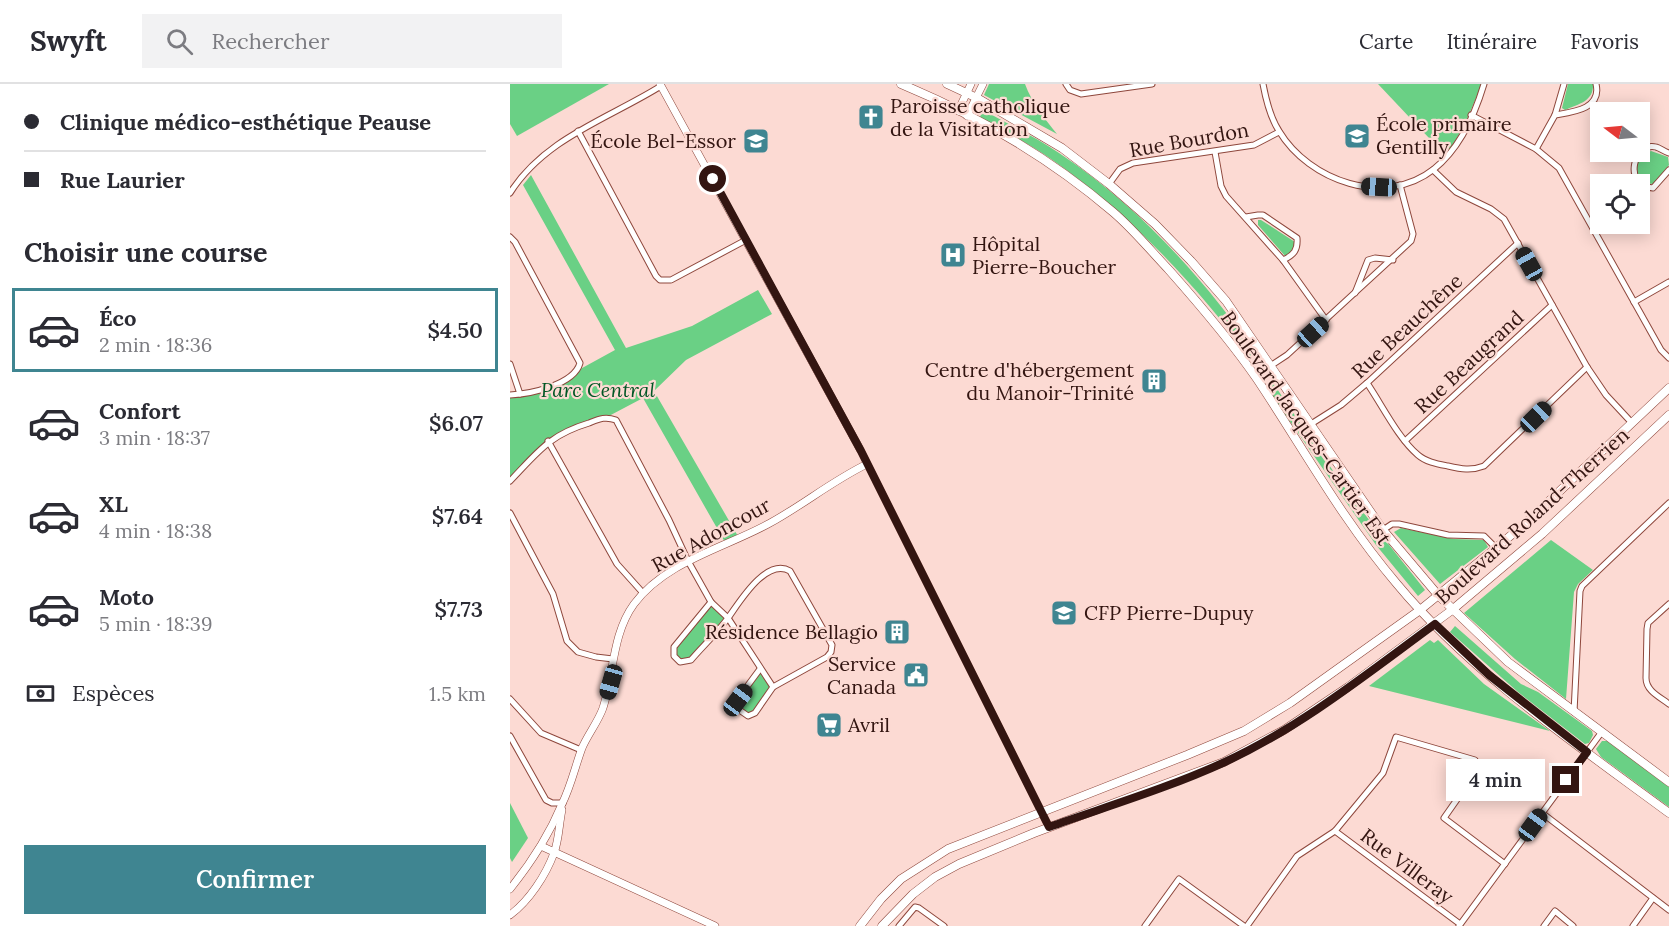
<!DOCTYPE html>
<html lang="fr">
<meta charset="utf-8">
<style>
body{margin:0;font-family:Lora,serif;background:#f2f2f3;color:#2b2b33;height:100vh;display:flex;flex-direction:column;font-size:22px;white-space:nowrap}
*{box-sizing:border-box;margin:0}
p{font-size:20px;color:#7c7c81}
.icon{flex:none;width:33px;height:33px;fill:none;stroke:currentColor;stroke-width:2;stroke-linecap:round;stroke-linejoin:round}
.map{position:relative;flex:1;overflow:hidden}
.panel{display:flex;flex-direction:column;background:#fff;width:510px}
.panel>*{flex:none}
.guide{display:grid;align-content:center;height:132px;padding:0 24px;background:#fff}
.needle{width:39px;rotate:286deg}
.tools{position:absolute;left:1080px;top:18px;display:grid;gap:12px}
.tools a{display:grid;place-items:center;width:60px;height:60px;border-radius:0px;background:#fff;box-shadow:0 3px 15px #0003;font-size:30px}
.end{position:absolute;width:27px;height:27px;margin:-14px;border:8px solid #331511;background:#fff;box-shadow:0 0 0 3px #fff}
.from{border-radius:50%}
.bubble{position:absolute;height:42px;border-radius:0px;background:#fff;box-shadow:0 3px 15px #0003;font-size:20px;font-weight:600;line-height:42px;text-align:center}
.car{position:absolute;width:18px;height:36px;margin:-18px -9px;border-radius:8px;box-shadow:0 0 4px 2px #0007;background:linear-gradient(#222 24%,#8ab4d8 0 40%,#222 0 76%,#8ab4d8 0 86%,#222 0)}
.guide b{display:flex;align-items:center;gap:21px;height:57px;font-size:22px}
.guide b+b{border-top:2px solid #e1e1e2}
.guide i{width:15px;height:15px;background:#2b2b33}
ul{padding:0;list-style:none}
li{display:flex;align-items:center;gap:18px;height:84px;margin:0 12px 9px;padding:0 12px;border:3px solid transparent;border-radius:0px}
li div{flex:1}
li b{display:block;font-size:22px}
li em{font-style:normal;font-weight:600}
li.on{border-color:#3f8591}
li>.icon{width:54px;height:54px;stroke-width:1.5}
h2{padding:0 24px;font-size:27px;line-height:72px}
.pay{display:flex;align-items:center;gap:15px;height:66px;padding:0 24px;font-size:22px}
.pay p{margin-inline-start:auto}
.button{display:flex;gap:12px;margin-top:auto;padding:12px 24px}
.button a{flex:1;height:69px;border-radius:0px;background:#3f8591;color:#fff;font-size:24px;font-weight:600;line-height:69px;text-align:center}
header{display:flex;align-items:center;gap:36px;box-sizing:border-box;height:84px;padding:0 30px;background:#fff;border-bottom:2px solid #e1e1e2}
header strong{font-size:28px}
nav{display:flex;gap:33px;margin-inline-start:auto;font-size:21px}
.search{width:420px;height:54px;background:#f2f2f3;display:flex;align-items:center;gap:15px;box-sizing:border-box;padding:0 21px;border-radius:0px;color:#7c7c81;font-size:22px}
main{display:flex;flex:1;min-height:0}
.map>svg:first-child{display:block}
</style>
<header>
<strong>Swyft</strong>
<div class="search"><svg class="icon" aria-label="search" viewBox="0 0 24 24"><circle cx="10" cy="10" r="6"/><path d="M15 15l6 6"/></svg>Rechercher</div>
<nav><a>Carte</a><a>Itinéraire</a><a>Favoris</a></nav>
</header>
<main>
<section class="panel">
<div class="guide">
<b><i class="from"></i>Clinique médico-esthétique Peause</b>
<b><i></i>Rue Laurier</b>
</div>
<h2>Choisir une course</h2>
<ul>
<li class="on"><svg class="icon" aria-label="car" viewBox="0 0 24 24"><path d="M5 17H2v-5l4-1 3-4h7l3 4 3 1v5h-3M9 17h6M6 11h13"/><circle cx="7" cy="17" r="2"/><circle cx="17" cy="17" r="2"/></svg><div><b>Éco</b><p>2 min · 18:36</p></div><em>$4.50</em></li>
<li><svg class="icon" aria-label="car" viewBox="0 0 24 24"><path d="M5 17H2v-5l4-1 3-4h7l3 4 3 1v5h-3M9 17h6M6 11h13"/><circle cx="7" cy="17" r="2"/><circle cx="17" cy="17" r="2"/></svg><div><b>Confort</b><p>3 min · 18:37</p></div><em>$6.07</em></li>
<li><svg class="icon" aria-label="car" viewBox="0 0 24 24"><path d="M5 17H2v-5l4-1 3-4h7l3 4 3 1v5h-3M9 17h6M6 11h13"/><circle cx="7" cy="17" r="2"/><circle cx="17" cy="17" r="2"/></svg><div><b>XL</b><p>4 min · 18:38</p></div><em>$7.64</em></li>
<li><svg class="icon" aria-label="car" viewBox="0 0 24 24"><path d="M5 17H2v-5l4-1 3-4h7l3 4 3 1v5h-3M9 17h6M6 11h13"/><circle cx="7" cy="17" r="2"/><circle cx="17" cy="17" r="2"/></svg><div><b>Moto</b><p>5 min · 18:39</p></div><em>$7.73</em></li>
</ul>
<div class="pay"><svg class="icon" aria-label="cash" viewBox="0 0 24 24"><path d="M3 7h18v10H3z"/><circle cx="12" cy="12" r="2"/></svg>Espèces<p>1.5 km</p></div>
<div class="button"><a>Confirmer</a></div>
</section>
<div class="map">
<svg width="1159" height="842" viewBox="0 0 1159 842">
<rect width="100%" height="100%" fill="#fcdad3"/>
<!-- green -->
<g fill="#6ad085">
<path d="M0,0h99l-92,52 -7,-12z"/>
<path d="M479,0h36c7,19 19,34 32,50l-73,-39z"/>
<path d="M868,0h104l-17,40 -19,32z"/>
<path d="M1058,0h25c1,17 -14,20 -28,26l-3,-2z"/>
<path d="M473,26c25,14 52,27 76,43 80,53 145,126 200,204l-6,4c-57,-76 -124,-148 -202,-202 -23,-16 -48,-28 -71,-42z"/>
<path d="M1141,67l17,6 1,8 -15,19c-11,0 -13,-6 -18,-14 2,-11 4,-15 15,-19z"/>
<path d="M21,91l95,173 66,-22 66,-36 14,24 -86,46 -32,31 85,147 -13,6 -83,-146 -36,19 -59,24 -38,40v-86l32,-5 73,-40 -92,-165z"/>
<path d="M748,136h3l34,22 -2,10 -8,4 -27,-31z"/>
<path d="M763,299l78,114 74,93 -7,6 -42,-51 -110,-158z"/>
<path d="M891,444l53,11 30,1 4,7 -48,37 -46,-52z"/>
<path d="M1041,456l42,30 -15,14 -4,8 -8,107 -51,-40 -51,-46z"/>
<path d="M201,521l15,13 -36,41 -9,1 -5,-5v-8z"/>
<path d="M945,542l66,58 17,8 54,39 1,4 -4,8 -4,1 -67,-52 -68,-60z"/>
<path d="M920,556l4,3 4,-3 46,44 66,47 -181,-45z"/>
<path d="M250,589l11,14 -17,24 -6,3 -8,-6 -1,-8z"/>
<path d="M1092,657h5l62,46v20l-68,-50 -5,-8z"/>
<path d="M0,719l18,35 -16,24 -2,-4z"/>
</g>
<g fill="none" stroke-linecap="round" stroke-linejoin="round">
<defs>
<g id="minor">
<path d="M556,0l4,6 11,4 71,-10"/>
<path d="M753,0c3,16 7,33 16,47 30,50 106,77 155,38 25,-20 41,-55 50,-85"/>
<path d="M961,31l65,34 23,19 102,182 8,8"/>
<path d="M1045,31c18,-3 47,-6 41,-31"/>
<path d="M68,47l78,145 4,4h11l75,-40"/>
<path d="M1026,65l19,-34 9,-31"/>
<path d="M705,68l6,34 5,10 57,64 43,60"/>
<path d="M1159,69c-4,-1 -9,-5 -13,-6 -21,-6 -35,38 -3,41l16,-18"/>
<path d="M923,86l23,22 35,17 13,10 83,148 19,28 26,28"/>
<path d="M599,100l11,-15 13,-6 121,-18 25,-13"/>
<path d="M0,109c35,-55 98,-74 151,-107"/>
<path d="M736,133l12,-2h5l34,23c1,12 -3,17 -14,22"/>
<path d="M0,153l5,5 65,121c-6,22 -50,31 -70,32"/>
<path d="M845,209l13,-33 7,-2 18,2"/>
<path d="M1124,218l35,-20"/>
<path d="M0,280l10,30"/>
<path d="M745,292l32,-21 124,-114 2,-7 -13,-49"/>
<path d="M857,299c15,22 31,55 51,72 8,7 20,9 30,11 13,3 23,5 36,0l103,-99"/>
<path d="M801,340l30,-19 26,-22 151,-140"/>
<path d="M38,357l69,123 26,29"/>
<path d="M895,357l147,-136"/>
<path d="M0,397c28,-29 39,-46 79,-58 10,-4 16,-7 27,-3l53,100 19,41 23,41 17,16 45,69"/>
<path d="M0,429l43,81 14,47 11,11 18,5 17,2"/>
<path d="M873,446l9,-6h7l49,11 36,1 12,12"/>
<path d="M201,518l-37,45v9l6,6 11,-2c12,-14 26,-27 37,-42 11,-15 38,-61 62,-47l42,74 -1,7 -4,5 -54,30 -18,26 -7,3 -10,-7 -1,-9 23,-31"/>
<path d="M1159,520l-21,19 -1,6 -1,49c0,13 14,19 23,26"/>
<path d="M0,615l31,34 40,17"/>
<path d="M1064,628l6,-121 2,-5 87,-83"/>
<path d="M0,652l36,64 6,3h11"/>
<path d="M1032,729l127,97"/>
<path d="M825,747l125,93"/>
<path d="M389,842l16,-19 4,1 25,18"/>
<path d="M635,842l34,-47 65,47"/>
<path d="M737,842l50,-70 38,-25 48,-58 13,-36 79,23 4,8 -35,50 61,46"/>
<path d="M949,842l142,-193"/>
<path d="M1034,842l11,-15 18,15"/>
<path d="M1123,842l20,-28"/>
</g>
<g id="tertiary">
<path d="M150,0l201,367 188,376"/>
<path d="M448,27l13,-27"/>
<path d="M457,32l16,-32"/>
<path d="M31,762l174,80"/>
<path d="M0,805c21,-26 39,-54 52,-85 9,-18 13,-37 20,-56 6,-14 16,-26 21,-40 11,-34 9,-74 31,-104 32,-43 91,-56 136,-81 33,-18 62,-42 97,-59"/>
<path d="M0,831c19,-14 36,-40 44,-62 5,-13 5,-29 8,-43"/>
</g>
<g id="secondary">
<path d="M391,0c75,31 150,75 212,128 20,17 38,39 56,58 31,35 62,71 88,109 46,69 86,142 140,205 73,88 180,161 272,229"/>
<path d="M437,0l30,14 85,50 47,36 46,40 36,37 35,40 157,229 55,65 70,67 161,120"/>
<path d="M350,842l21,-27 20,-20 47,-30 239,-94 57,-24 46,-28 130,-93 76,-62 33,-28 140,-132"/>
<path d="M372,842l31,-32 22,-17 24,-13 75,-31 190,-71 60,-32 64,-43 104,-77 90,-76 127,-119"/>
</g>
</defs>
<!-- minor casing -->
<use href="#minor" stroke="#8e473c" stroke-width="7"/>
<!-- tertiary casing -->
<use href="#tertiary" stroke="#8e473c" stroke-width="8"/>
<!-- secondary casing -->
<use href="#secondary" stroke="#8e473c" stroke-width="9"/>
<!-- minor -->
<use href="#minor" stroke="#fff" stroke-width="5"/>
<!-- tertiary -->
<use href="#tertiary" stroke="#fff" stroke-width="7"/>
<!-- secondary -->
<use href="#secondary" stroke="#fff" stroke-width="8"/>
</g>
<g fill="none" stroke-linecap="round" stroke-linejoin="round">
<!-- route -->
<path stroke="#331511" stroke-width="8" d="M203,95l148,272 188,376c59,-21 119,-39 176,-65 76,-35 143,-89 210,-138l54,51 98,77 -21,28"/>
</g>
<!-- icons -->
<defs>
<symbol id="church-square" viewBox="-11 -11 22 22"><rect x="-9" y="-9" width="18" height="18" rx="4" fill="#3f8591" stroke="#fcdad3"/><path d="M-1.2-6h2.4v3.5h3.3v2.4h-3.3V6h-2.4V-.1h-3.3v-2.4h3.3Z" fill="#fff"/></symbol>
<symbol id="school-square" viewBox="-11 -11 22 22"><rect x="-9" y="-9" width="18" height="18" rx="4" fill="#3f8591" stroke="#fcdad3"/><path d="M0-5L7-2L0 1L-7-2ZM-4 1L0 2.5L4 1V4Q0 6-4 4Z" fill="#fff"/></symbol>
<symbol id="hospital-square" viewBox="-11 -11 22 22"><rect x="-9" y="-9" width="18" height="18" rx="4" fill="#3f8591" stroke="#fcdad3"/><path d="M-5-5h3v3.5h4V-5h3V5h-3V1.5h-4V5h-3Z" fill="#fff"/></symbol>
<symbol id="building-square" viewBox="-11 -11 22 22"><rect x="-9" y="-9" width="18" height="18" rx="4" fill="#3f8591" stroke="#fcdad3"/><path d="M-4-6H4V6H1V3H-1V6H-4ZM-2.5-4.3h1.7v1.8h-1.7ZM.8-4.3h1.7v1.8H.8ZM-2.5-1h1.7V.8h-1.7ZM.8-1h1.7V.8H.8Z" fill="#fff"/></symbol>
<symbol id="university-square" viewBox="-11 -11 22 22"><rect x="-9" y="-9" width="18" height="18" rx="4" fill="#3f8591" stroke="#fcdad3"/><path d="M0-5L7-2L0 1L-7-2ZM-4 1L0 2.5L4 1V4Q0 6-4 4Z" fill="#fff"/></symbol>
<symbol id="civic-square" viewBox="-11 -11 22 22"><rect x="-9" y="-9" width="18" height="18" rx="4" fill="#3f8591" stroke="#fcdad3"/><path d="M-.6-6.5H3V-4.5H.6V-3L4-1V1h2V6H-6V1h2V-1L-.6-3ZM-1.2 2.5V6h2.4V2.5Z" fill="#fff"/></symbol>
<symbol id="supermarket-square" viewBox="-11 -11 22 22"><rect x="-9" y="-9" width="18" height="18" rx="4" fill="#3f8591" stroke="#fcdad3"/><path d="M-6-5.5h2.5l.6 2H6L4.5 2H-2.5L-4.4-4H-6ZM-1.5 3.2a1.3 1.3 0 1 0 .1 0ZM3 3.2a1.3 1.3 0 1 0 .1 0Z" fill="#fff"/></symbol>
</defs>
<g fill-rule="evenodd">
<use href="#church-square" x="346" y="18" width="30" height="30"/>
<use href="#school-square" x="832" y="37" width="30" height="30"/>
<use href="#school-square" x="231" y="42" width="30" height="30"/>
<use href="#hospital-square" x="428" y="156" width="30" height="30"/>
<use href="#building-square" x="629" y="282" width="30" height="30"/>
<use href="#university-square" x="539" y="514" width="30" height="30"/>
<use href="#building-square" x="372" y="533" width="30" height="30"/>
<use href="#civic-square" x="391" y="576" width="30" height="30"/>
<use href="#supermarket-square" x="304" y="626" width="30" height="30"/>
</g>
<g text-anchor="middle" stroke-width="4.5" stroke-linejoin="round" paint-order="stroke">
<!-- poi labels -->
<g font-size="20" fill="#331511" stroke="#fcdad3" text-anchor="start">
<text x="380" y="29">Paroisse catholique<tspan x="380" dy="23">de la Visitation</tspan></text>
<text x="866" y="47">École primaire<tspan x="866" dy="23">Gentilly</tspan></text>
<text x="226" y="64" text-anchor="end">École Bel-Essor</text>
<text x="462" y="167">Hôpital<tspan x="462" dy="23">Pierre-Boucher</tspan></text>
<text x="624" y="293" text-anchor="end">Centre d'hébergement<tspan x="624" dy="23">du Manoir-Trinité</tspan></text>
<text x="574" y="536">CFP Pierre-Dupuy</text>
<text x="368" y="555" text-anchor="end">Résidence Bellagio</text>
<text x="386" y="587" text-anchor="end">Service<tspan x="386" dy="23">Canada</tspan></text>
<text x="338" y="648">Avril</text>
</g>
<!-- street labels -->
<g font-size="20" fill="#331511" stroke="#fcdad3">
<text transform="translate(679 56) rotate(-10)" y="7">Rue Bourdon</text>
<text transform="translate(897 242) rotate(-43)" y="7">Rue Beauchêne</text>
<text transform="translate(959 278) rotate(-43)" y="7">Rue Beaugrand</text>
<text transform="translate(796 344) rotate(55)" y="7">Boulevard Jacques-Cartier Est</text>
<text transform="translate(1022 432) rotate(-42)" y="7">Boulevard Roland-Therrien</text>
<text transform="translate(201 451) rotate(-29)" y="7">Rue Adoncour</text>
<text transform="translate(897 782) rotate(37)" y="7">Rue Villeray</text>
</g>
<!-- park labels -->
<g font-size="20" font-style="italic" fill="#005624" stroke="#fcdad3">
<text x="88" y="313">Parc Central</text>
</g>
</g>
</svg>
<div class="tools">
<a><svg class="needle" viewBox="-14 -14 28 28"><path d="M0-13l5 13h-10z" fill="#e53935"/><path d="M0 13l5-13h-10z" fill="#7c7c81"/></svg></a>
<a><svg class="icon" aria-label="locate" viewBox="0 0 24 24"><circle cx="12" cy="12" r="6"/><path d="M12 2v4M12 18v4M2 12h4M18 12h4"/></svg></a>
</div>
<i class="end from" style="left:203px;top:95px"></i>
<i class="end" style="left:1056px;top:696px"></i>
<div class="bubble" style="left:936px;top:675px;width:99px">4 min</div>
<i class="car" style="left:869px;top:103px;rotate:273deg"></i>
<i class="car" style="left:1019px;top:180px;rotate:331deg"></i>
<i class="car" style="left:803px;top:248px;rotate:48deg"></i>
<i class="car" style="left:1026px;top:333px;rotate:46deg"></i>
<i class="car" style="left:101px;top:598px;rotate:196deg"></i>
<i class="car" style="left:228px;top:616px;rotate:37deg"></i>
<i class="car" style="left:1023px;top:741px;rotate:36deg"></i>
</div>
</main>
